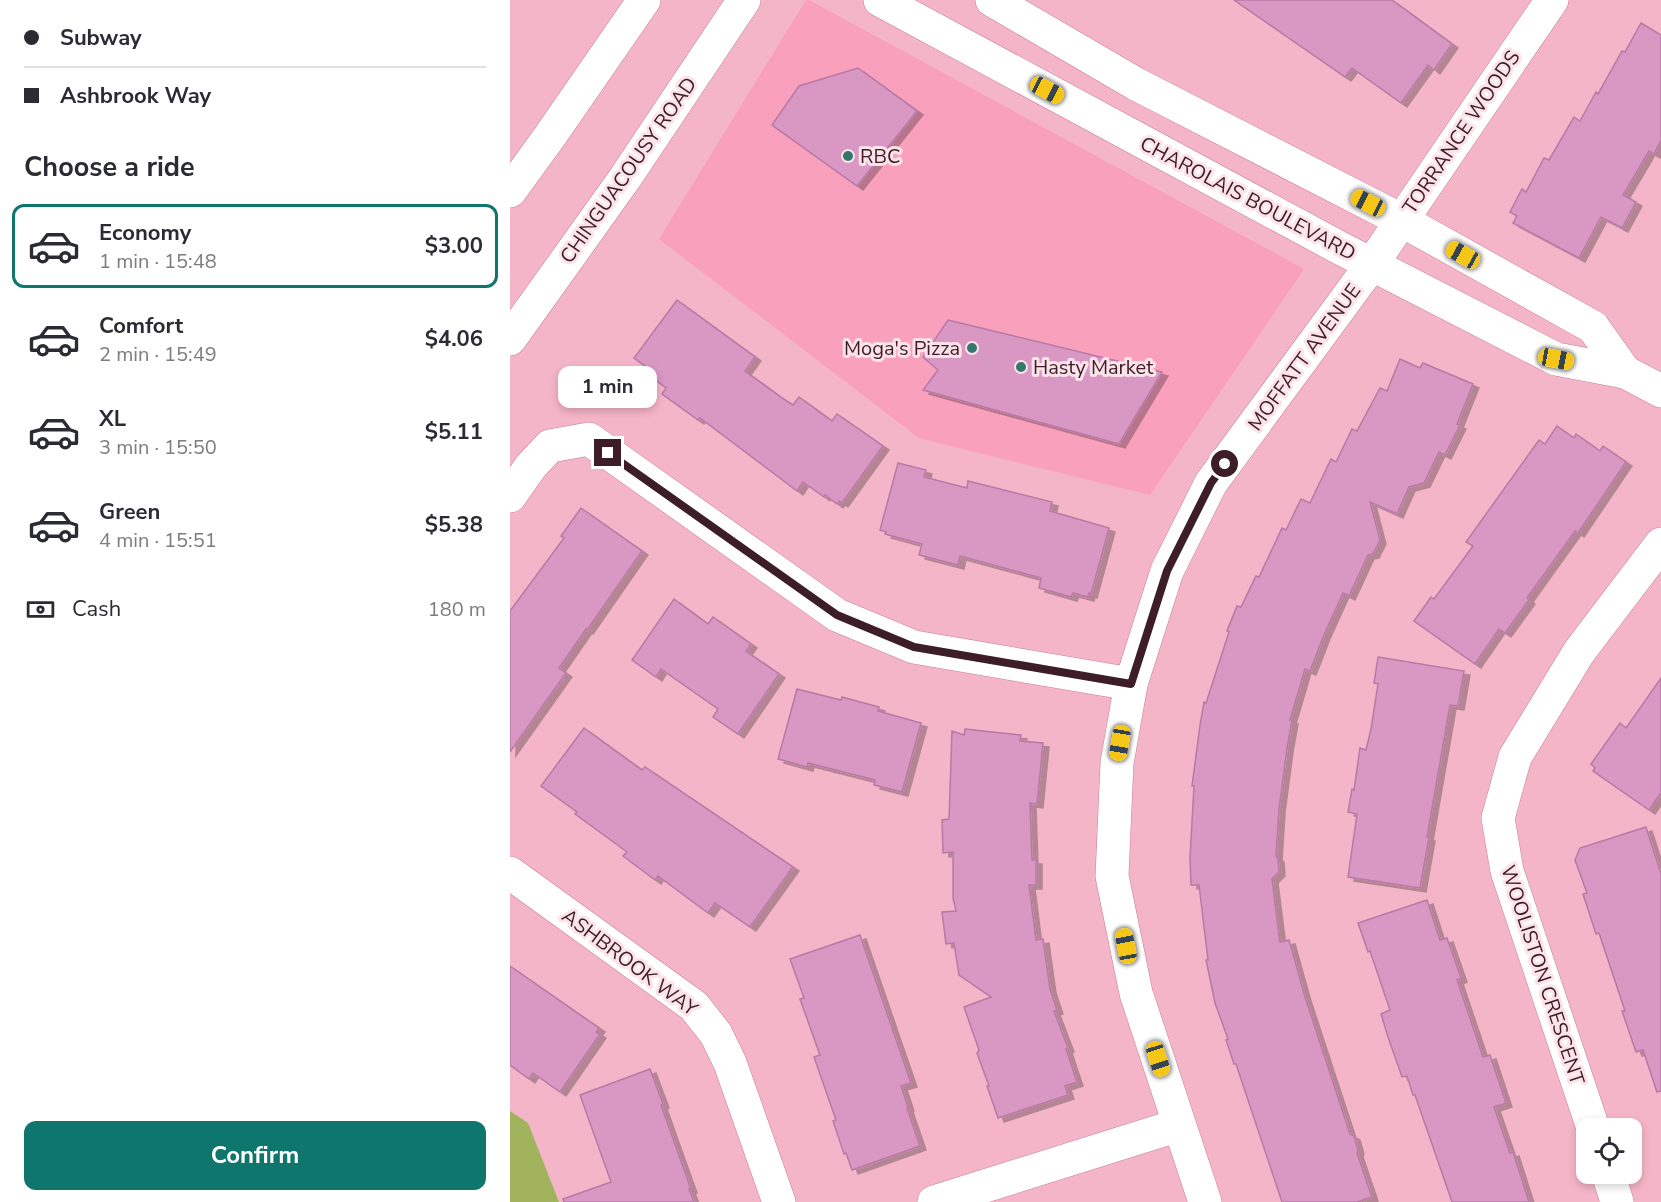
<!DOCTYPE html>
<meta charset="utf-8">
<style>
body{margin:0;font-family:"Nunito Sans",sans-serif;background:#f2f2f3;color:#2b2b33;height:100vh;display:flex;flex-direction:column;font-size:22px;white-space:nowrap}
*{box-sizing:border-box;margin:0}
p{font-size:20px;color:#7c7c81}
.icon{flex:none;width:33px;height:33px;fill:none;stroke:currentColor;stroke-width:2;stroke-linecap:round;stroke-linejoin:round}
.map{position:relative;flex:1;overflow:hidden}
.sheet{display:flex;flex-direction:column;background:#fff;width:510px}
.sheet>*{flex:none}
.top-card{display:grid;align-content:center;height:132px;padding:0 24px;background:#fff}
.tools{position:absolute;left:1066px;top:1118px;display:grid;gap:12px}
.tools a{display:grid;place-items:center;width:66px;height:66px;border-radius:12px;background:#fff;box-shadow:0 3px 9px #0003;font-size:30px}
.end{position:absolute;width:27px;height:27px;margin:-14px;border:8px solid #3c1d28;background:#fff;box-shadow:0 0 0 3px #fff}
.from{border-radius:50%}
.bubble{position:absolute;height:42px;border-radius:12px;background:#fff;box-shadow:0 3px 9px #0003;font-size:20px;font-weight:700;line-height:42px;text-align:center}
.car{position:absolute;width:18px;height:36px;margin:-18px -9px;border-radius:8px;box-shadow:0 0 4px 2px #0007;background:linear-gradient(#f5c518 24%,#345 0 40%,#f5c518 0 76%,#345 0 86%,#f5c518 0)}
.top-card b{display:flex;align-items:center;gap:21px;height:57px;font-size:22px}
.top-card b+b{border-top:2px solid #e1e1e2}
.top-card i{width:15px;height:15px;background:#2b2b33}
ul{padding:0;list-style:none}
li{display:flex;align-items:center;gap:18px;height:84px;margin:0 12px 9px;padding:0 12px;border:3px solid transparent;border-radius:12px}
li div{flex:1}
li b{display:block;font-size:22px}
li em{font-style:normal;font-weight:700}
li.active{border-color:#0f766e}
li>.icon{width:54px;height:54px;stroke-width:1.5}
h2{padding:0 24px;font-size:27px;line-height:72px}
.pay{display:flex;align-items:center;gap:15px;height:66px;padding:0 24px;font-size:22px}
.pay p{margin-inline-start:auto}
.primary-button{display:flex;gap:12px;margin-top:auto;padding:12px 24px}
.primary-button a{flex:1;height:69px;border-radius:12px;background:#0f766e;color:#fff;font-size:24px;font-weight:700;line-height:69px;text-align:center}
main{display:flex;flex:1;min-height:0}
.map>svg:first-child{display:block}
</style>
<main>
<section class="sheet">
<div class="top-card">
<b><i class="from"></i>Subway</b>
<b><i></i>Ashbrook Way</b>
</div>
<h2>Choose a ride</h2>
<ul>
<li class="active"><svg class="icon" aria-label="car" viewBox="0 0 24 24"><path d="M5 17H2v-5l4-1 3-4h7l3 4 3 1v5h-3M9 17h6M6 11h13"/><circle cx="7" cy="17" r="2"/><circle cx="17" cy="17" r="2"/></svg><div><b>Economy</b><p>1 min · 15:48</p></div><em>$3.00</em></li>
<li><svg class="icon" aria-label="car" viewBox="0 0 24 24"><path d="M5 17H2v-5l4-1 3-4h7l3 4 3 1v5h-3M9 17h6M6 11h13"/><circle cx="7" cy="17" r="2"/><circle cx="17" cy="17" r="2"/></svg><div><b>Comfort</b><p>2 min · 15:49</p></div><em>$4.06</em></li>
<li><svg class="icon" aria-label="car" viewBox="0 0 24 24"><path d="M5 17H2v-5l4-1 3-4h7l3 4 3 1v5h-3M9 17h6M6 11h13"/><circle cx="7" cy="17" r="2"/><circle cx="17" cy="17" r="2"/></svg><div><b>XL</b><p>3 min · 15:50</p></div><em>$5.11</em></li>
<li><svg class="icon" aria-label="car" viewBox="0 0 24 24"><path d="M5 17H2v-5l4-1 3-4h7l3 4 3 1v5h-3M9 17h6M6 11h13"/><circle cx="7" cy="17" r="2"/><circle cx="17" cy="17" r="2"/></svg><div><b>Green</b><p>4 min · 15:51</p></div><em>$5.38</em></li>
</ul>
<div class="pay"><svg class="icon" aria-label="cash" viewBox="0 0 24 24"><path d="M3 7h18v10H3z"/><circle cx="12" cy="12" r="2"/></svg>Cash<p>180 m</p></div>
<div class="primary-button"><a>Confirm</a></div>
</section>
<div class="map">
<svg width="1151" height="1202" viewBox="0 0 1151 1202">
<defs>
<filter id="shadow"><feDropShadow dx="6" dy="4" stdDeviation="0" flood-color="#0004"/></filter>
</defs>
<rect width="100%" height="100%" fill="#f5b5c8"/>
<!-- built -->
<path fill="#f8a0bc" d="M296,0h3l495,269 -154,226 -231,-57 -260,-199z"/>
<!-- green -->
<path fill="#a1b35d" d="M0,1111l18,12 31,79h-49z"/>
<!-- building -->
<g fill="#d997c4" stroke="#b979a5" stroke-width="1.5" filter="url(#shadow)">
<path d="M724,0h158l60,44 -18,26 -6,-5 -27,38 -49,-35 -7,9z"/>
<path d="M1131,23l20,12v105l-7,14 -5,-3 -26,44 13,7 -14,26 -21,-11 -22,41 -66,-35 4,-7 -7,-4 12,-23 4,3 18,-34 5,2 25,-43 6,4 16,-29 2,2 24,-43 3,1z"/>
<path d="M348,68l59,43 -60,75 -85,-61 27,-39z"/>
<path d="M167,300l78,57 -10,14 37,27 11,7 6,-8 33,24 5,-7 46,32 -41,57 -3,-2 -2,3 -12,-9 -1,2 -21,-15 -6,9 -97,-73 -2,2 -36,-26 4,-6 -20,-15 3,-4 -15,-11z"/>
<path d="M438,320l214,52 -43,72 -196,-54 15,-20 -15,-13z"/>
<path d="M890,359l20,9 3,-5 50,21 -16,40 3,1 -15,30 -6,-3 -15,31 -15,4 -12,27 -27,-12 10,38 -7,14 -5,1 -19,41 -6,-3 -19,42 -14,36 -5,-2 -15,51h2l-5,28 -8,61 -3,47 2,2 1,14 -7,7 8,63 9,-2 16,57 45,137 4,2 4,14 -1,3 15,44 -15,5h-75l-46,-138h-2l-8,-24 2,-1 -13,-36 -9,-43h2l-9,-75h-8l-1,-27 4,-72h-2l8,-61 4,-23 2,1 23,-71 -2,-1 10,-25 4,1 15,-31 3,1 23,-49 4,2 15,-31 9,4 21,-44 5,3 16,-33 5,2 23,-43 7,3z"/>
<path d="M1047,426l17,12 2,-4 24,17 3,-5 23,16 -48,71 -3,-2 -48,67 2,2 -24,33 -6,-4 -24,35 -61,-43 17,-24 3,2 39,-53 -7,-4 73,-102 6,4z"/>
<path d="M388,463l28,7 -2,7 43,11 1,-7 84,21 -2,9 59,17 -18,66 -2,-1 -1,4 -15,-4 -2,4 -32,-9 2,-10 -81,-22 -2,9 -39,-10 3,-11 -37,-10 1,-2 -6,-2z"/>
<path d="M71,508l61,43 -55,79 -1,-1 -27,39 7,5 -56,79v-141l54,-73 -3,-2z"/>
<path d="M164,599l34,25 5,-7 38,27 -5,7 33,23 -41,60 -25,-17 5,-8 -57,-40 -5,8 -24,-17z"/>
<path d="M868,657l86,14 -6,35 -8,-1 -23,132h2l-9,51 -72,-11 9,-63 -9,-2 4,-23 2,1 6,-42 6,2 5,-21 7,-45 -4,-1z"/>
<path d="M1151,678v115l-12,17 -56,-39 2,-3 -4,-4 29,-41 6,5z"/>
<path d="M287,689l44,11 1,-3 37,10 -1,4 43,12 -19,69 -28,-7 1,-5 -67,-17 -1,4 -29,-8z"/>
<path d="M74,728l58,42 3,-3 148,100 -43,60 -35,-24 -7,10 -50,-37 -3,4 -32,-24 4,-4 -52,-38 2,-2 -36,-26z"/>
<path d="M455,729l56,6 -1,6 23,2 -6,61 -7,-1 2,57h4v25h-7l7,55 7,-1 7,50 7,21 -3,1 14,37 -2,1 11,33 -12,4 3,9 -70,23 -11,-32h2l-12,-33 2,-3 -15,-43 27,-10 -32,-22 -5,-32 -8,1 -4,-32 14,-1 -3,-13v-46l-10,1 -1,-33 7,-1 3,-88 12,4z"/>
<path d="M1136,827l15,47v217l-4,1 -14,-42 -7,2 -14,-41h3l-26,-78 -3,1 -13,-40 4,-1 -12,-33 5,-12z"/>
<path d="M917,900l13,40 7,-2 14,40 -4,2 26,77 7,-2 16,48 -12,4 16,46 3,-1 16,50h-77l-37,-107h-2l-6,-19 -5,1 -14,-40 -7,-23 9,-4 -20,-59 -2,1 -10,-29z"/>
<path d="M350,935l51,148 -10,3 7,21 -1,1 13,38 -68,24 -6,-17 -2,1 -11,-33 3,-1 -22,-63 6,-2 -20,-56 4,-1 -14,-39z"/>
<path d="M0,966l89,62 -3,4 4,2 -40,58 -27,-19 -4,6 -19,-14z"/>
<path d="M140,1069l13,35 -2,1 30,84h-2l5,13h-130l-1,-3 48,-17 -31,-87z"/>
</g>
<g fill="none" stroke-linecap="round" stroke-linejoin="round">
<defs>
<g id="street">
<path d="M0,496l21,-30 19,-20 39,-7 248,176 77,32 217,37"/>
<path d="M0,873l184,133 22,28 14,29 49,139"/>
<path d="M1083,1128l-86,-257 -9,-53 17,-61 64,-105 82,-108"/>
<path d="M1098,1173l9,29"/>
<path d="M424,1202l245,-77"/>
</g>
<g id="secondary">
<path d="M370,0l458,247 218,112 69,13 36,19"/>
<path d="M482,0l144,84 265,136 192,107 32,45"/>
<path d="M0,191l40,-55 94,-136"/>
<path d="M0,339l115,-161 119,-178"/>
<path d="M695,1202l-69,-209 -24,-117 5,-113 14,-79 36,-113 44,-88 161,-219 180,-264"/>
</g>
</defs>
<!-- street casing -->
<use href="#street" stroke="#c97d96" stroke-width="34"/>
<!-- secondary casing -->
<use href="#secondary" stroke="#c97d96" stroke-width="34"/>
<!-- street -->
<use href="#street" stroke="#fff" stroke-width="33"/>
<!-- secondary -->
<use href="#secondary" stroke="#fff" stroke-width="33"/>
</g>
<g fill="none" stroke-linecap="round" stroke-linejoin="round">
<!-- route -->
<path stroke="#3c1d28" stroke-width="8" d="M98,453l229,162 77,32 217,37 36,-113 44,-88 14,-19"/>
</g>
<!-- markers -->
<g fill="#34786b" stroke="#fce3ea" stroke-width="2">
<circle cx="338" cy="156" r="6"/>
<circle cx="462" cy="348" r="6"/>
<circle cx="511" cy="367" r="6"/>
</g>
<g text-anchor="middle" stroke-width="6" stroke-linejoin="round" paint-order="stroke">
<!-- street labels -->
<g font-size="20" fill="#3c1d28" stroke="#fce3ea">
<text transform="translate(951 132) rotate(-56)" y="7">TORRANCE WOODS</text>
<text transform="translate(118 170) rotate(-55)" y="7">CHINGUACOUSY ROAD</text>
<text transform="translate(738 198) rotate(28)" y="7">CHAROLAIS BOULEVARD</text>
<text transform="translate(794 357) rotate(-54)" y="7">MOFFATT AVENUE</text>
<text transform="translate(120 962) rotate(37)" y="7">ASHBROOK WAY</text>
<text transform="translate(1033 975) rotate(72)" y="7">WOOLISTON CRESCENT</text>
</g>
<!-- poi labels -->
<g font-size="20" fill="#3c1d28" stroke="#fce3ea" text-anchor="start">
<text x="350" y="163">RBC</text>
<text x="450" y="355" text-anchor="end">Moga's Pizza</text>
<text x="523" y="374">Hasty Market</text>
</g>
</g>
</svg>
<div class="tools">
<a><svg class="icon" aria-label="locate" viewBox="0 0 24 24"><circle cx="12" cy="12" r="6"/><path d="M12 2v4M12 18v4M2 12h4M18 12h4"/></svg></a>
</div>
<i class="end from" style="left:715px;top:464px"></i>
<i class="end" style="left:98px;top:453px"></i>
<div class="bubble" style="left:48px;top:366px;width:99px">1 min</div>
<i class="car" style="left:537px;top:90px;rotate:118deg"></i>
<i class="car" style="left:858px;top:203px;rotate:297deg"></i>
<i class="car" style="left:953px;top:255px;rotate:299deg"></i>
<i class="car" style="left:1046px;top:359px;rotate:101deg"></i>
<i class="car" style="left:610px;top:743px;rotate:190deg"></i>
<i class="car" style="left:616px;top:946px;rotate:349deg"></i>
<i class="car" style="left:648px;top:1059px;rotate:162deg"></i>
</div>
</main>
